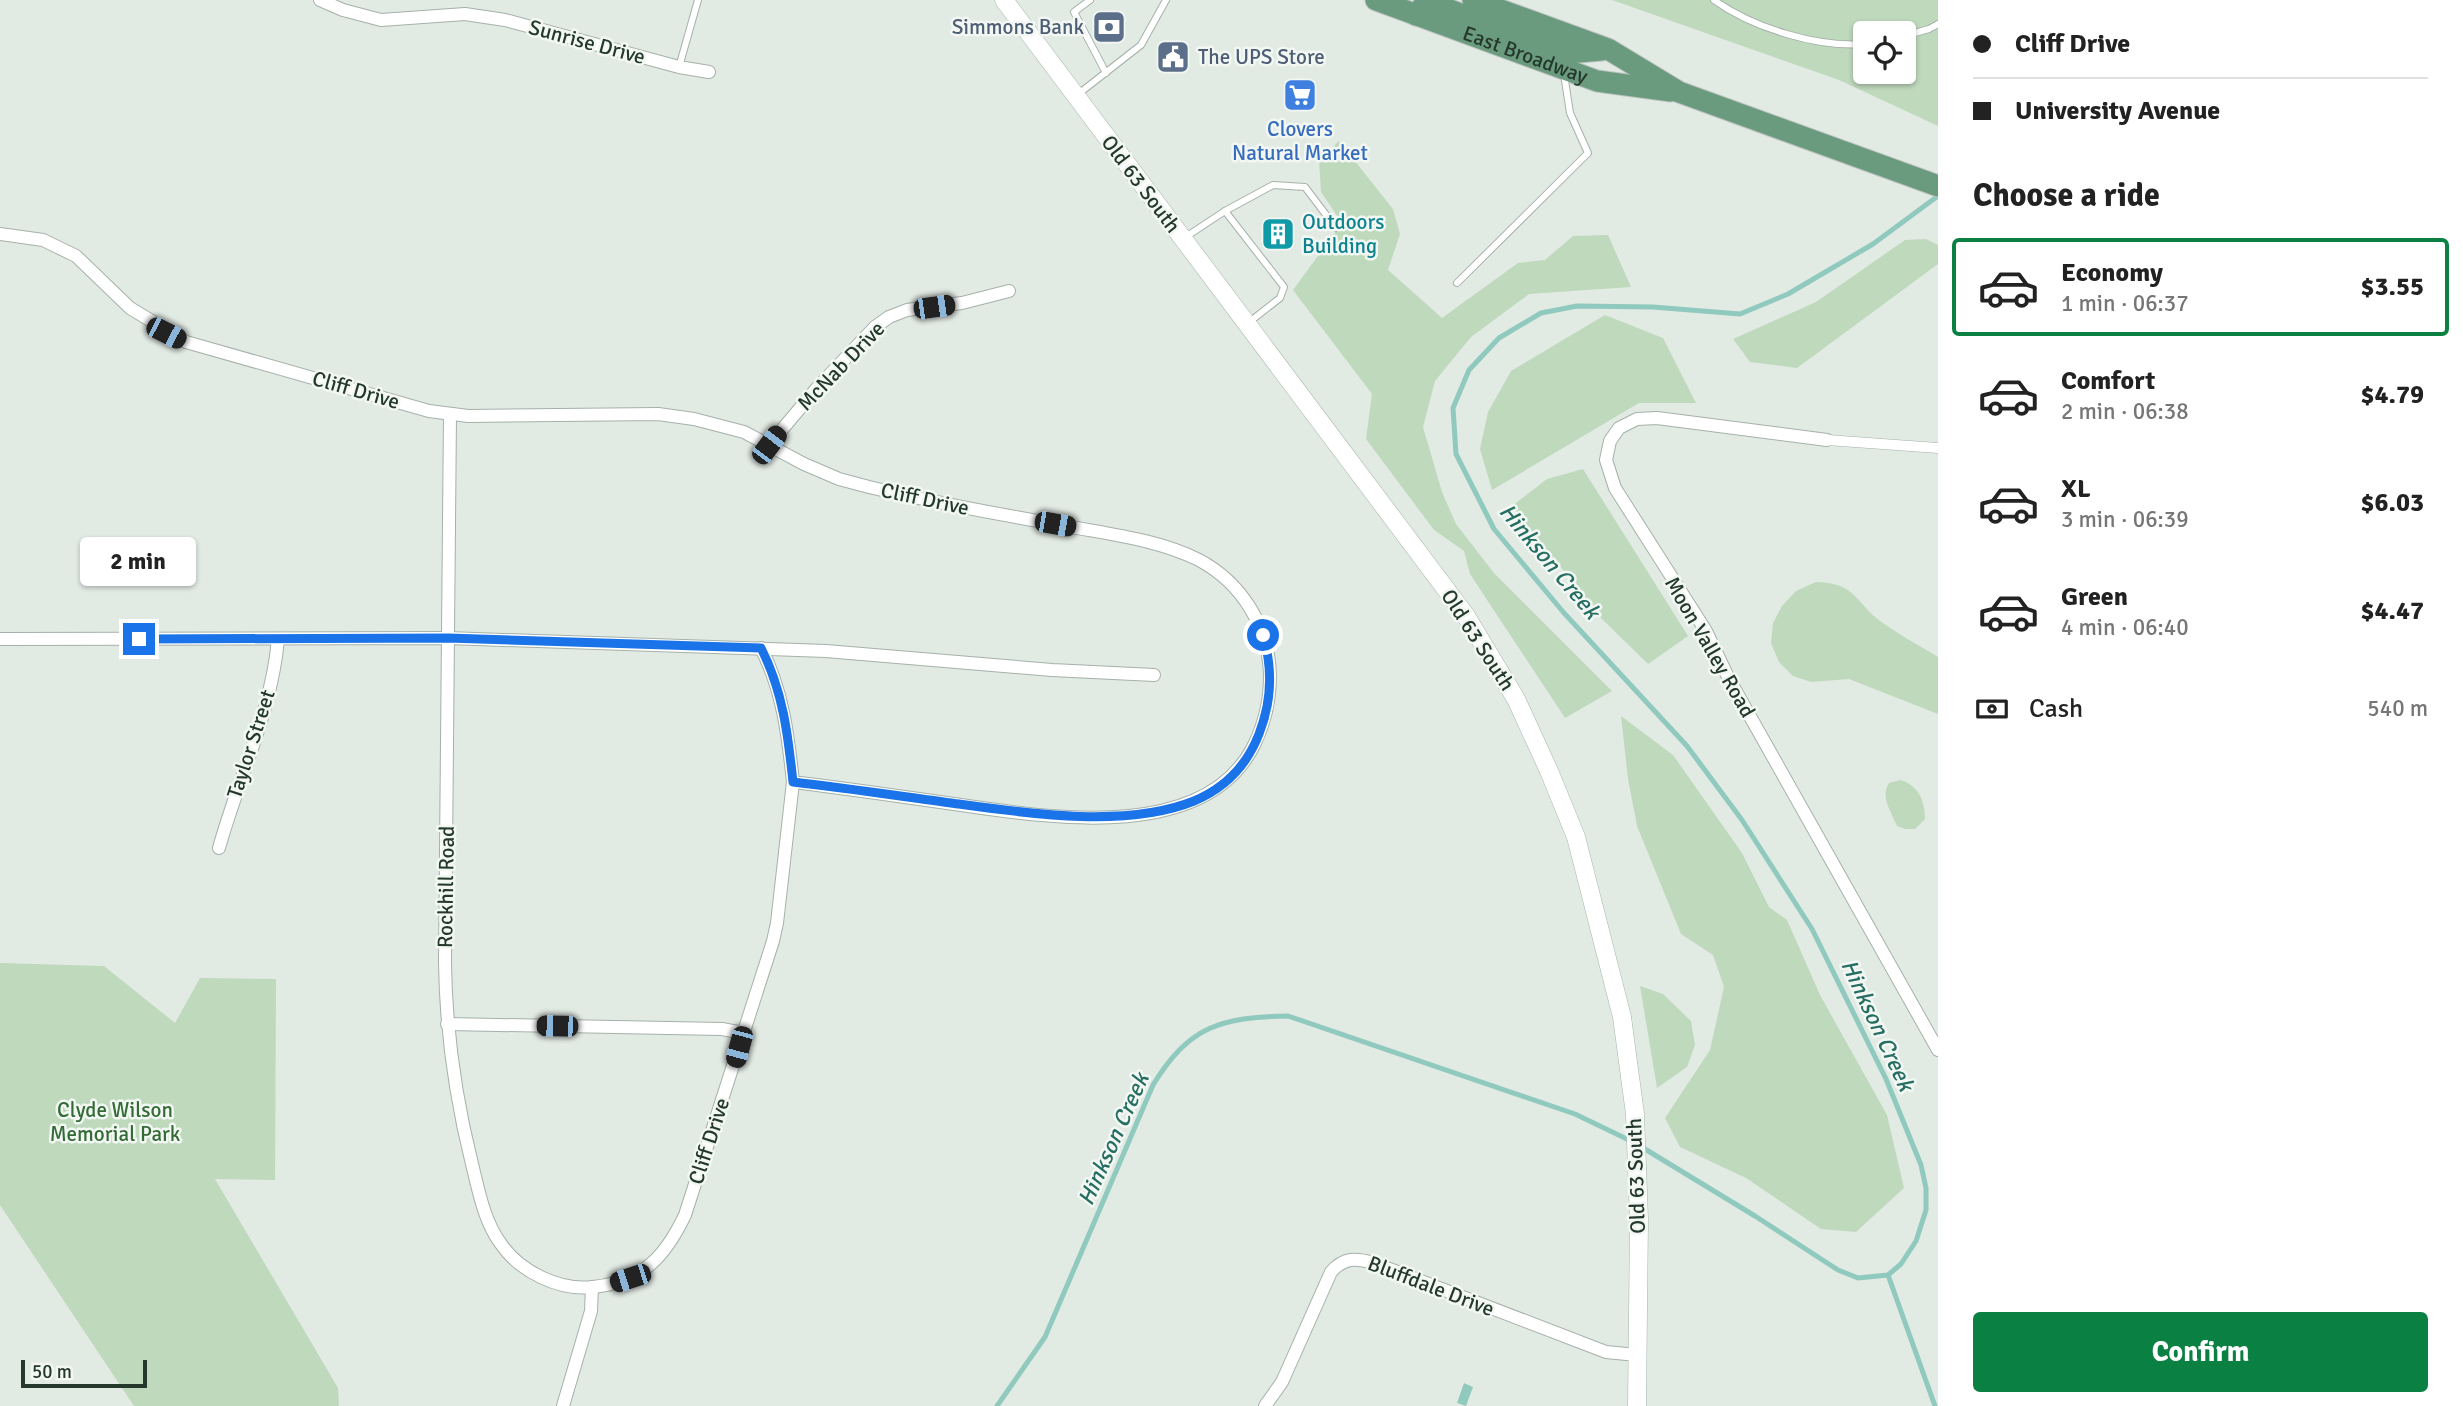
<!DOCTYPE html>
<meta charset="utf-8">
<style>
body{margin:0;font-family:Signika,sans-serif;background:#f2f2f2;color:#222;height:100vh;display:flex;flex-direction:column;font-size:26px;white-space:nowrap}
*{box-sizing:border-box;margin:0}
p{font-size:23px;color:#767676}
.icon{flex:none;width:38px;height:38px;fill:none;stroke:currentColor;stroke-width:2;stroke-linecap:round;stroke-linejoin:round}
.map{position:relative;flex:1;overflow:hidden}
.drawer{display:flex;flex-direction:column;background:#fff;width:525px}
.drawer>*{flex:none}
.hud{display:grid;align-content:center;height:154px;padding:0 35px;background:#fff}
.tools{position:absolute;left:1853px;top:21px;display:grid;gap:14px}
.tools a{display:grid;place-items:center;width:63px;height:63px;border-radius:7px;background:#fff;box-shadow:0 2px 5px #0004;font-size:35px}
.scale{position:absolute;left:21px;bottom:18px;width:126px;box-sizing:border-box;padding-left:7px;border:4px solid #24392c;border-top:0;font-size:19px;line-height:24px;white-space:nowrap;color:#24392c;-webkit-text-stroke:5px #f2f7f3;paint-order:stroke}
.end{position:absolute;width:32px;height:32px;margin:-16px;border:9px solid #1a73e8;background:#fff;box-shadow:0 0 0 4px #fff}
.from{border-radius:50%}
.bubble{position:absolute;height:49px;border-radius:7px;background:#fff;box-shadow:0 2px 5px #0004;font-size:23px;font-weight:700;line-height:49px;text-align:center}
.car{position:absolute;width:21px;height:42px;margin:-21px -10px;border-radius:9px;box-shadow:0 0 5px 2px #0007;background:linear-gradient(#222 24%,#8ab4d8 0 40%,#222 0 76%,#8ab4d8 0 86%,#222 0)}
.hud b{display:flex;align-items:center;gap:24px;height:66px;font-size:26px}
.hud b+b{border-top:2px solid #e0e0e0}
.hud i{width:18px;height:18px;background:#222}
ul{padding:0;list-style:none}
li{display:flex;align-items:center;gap:21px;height:98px;margin:0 14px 10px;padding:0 21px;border:4px solid transparent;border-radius:7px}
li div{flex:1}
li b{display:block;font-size:26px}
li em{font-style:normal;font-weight:700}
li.selected{border-color:#0b8043}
li>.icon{width:63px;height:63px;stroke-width:1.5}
h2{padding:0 35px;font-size:32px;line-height:84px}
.pay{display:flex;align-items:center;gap:18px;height:77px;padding:0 35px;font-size:26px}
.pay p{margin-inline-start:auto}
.button{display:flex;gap:14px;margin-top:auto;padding:14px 35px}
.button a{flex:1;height:80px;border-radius:7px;background:#0b8043;color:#fff;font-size:28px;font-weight:700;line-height:80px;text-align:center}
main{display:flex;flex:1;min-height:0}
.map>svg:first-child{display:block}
</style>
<main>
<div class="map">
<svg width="1938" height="1406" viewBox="0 0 1938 1406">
<rect width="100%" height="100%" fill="#e2eae4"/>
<!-- green -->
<g fill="#bfd9bd" fill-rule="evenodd">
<path d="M1612,0h326v126l-99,-46zM1866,33h38v39h-38z"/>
<path d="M1339,141l54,68 7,25 -12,36 54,48 76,-55 27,-3 28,-24 35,-1 23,52 -102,7 -58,43 -36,44 -12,46 19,65 14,32 38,49 118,118 -47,27 -95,-144 -6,-23 -30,-21 -68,-91 6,-45 -79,-104 49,-67 -21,-31 -2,-32z"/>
<path d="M1926,239l12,6v19l-141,104 -47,-6 -17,-23 83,-37 89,-62z"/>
<path d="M1605,315l58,23 33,65h-57l-147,87 -12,-41 8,-37 23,-41z"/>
<path d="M1583,469l105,167 -40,28 -47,-46 -89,-112 35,-27z"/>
<path d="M1816,582c42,1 38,21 67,41 17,12 37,23 55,34v57l-89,-35 -38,3 -18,-6 -14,-14 -8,-19 2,-20 9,-17 14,-15z"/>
<path d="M1621,716l52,39 69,98 27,54 18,13 33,75 67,120 17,73 -48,44 -35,-3 -75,-51 -66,-31 -15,-29 45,-68 14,-63 -11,-32 -32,-21 -44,-108 -9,-47z"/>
<path d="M1900,780c18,5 25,20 25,39l-10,10h-10l-8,-3c-6,-15 -17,-29 -8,-43z"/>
<path d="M0,963l104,3 71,57 25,-45 76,1 -1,201 -60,-1 123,209 1,18h-205l-134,-201z"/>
<path d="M1640,986l23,8 28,27 4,24 -8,22 -30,21z"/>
</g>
<!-- water -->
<path fill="#90c9be" d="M1464,1383l9,4 -7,19 -9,-3z"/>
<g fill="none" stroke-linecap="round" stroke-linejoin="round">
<!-- stream -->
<g stroke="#90c9be" stroke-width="5">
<path d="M1640,1146l115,70 83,54 20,8 30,-3 13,-11 15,-23 10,-31v-22l-5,-23 -35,-86 -74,-150 -70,-109 -55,-74 -123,-133 -70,-84 -38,-75 -3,-46 16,-38 30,-32 42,-25 36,-7 76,1 87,7 48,-20 85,-50 65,-48"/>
<path d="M1888,1275l47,131"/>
<path d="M997,1406l48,-69 108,-252c36,-59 68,-68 135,-69l287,98 56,27"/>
</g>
<defs>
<g id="service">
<path d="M1090,0l-16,12 32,61"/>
<path d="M1714,0c39,28 104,48 152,44"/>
<path d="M1904,36l25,-7 9,-5"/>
<path d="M679,67l19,-67"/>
<path d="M1077,95l64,-50 25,-45"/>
<path d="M1225,211l59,76 -4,11 -32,25"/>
<path d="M1184,238l41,-27 48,-26 32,2 31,41"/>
<path d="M1457,283l131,-130 -18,-40 -6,-39"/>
</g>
<path id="pedestrian" d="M1827,440l111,8"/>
<g id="minor">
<path d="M320,0l23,10 38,10 84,-6 40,6 174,47 30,5"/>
<path d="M0,234l43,6 33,16 54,52 56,34 243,69 39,5 190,-2 36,5 50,13 60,32 35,15 30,8c63,15 128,27 192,38 46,9 96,14 138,35 43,23 70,67 71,116 0,23 -5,46 -15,67 -50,106 -222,72 -315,59 -49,-7 -98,-14 -147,-20 -5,-47 -10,-91 -32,-134"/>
<path d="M450,415l-5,548c1,71 10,133 27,201 7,28 12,57 29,80 19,28 59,47 92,43 49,-5 72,-30 92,-72l88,-274 4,-18 16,-141"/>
<path d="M1827,440l-170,-22 -20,1 -18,9 -9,13 -4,19 9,28 91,143 23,48 209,371"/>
<path d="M769,445l48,-57 58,-61 14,-10 18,-7 55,-7 47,-12"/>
<path d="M0,639l448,-1 378,13 226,19 102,5"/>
<path d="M219,848c19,-69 53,-137 59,-209"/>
<path d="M447,1024l275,5 21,4"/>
<path d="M563,1406l28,-95 1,-24"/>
<path d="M1265,1406l17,-24 49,-110c13,-15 25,-14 43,-9l232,89 31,3"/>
</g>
<path id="secondary" d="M1004,0l462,616 50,83 33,72 27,66 46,180 13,97 4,106 -2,186"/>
<g id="primary">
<path id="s1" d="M1376,0l221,81 74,10"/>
<path d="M1473,0l135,49 71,43 259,94"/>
<path d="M1416,15l9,-11 11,1 131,48 35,-3"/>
</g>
</defs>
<!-- service casing -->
<use href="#service" stroke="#a5b1a9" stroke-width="8"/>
<!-- pedestrian casing -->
<use href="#pedestrian" stroke="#a5b1a9" stroke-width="11"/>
<!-- minor casing -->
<use href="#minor" stroke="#a5b1a9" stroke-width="14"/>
<!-- secondary casing -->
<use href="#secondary" stroke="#a2b5a8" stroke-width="19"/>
<!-- primary casing -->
<use href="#primary" stroke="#bdc4c0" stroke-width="23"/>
<!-- service -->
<use href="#service" stroke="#fff" stroke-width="6"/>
<!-- pedestrian -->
<use href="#pedestrian" stroke="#fff" stroke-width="10"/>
<!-- minor -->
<use href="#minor" stroke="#fff" stroke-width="12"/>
<!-- secondary -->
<use href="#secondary" stroke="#fff" stroke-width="18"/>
<!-- primary -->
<use href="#primary" stroke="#6b9b7e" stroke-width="21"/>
</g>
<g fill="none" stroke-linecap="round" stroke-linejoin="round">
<!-- route -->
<path stroke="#1a73e8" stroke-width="9" d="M139,639l309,-1 313,10c22,43 27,87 32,134 53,6 106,14 158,21 73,10 174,26 243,-2 31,-13 53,-36 65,-67 13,-33 14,-65 4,-99"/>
</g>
<!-- icons -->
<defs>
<symbol id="bank-square" viewBox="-11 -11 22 22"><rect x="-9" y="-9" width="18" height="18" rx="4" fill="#5c6f8a" stroke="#f2f7f3"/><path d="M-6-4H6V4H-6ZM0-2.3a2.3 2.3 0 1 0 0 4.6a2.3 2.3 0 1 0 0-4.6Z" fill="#fff"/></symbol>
<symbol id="civic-square" viewBox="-11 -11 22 22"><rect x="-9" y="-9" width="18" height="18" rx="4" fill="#5c6f8a" stroke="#f2f7f3"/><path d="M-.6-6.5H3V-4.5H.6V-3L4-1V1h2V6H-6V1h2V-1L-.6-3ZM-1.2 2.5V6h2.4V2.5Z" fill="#fff"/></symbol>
<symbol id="supermarket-square" viewBox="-11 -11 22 22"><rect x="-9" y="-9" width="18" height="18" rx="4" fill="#3f7fe0" stroke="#f2f7f3"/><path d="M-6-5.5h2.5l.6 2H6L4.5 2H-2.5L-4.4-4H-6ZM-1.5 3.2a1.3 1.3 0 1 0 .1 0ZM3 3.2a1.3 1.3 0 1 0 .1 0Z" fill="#fff"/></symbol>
<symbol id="building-square" viewBox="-11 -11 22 22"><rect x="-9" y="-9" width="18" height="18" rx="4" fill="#0f9aa8" stroke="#f2f7f3"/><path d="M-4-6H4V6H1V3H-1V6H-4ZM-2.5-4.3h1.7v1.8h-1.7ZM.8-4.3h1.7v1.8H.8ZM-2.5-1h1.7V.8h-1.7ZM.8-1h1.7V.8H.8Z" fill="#fff"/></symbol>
</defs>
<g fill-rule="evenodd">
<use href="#bank-square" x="1090" y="8" width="38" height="38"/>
<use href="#civic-square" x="1154" y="38" width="38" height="38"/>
<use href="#supermarket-square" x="1281" y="76" width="38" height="38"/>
<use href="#building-square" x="1259" y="215" width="38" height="38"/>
</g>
<g text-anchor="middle" stroke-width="5" stroke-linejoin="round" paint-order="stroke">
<!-- service labels -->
<g font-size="21" fill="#4e5e75" stroke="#f2f7f3" text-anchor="end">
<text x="1084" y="34">Simmons Bank</text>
<text x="1198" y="64" text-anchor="start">The UPS Store</text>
</g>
<!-- street labels -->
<g font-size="21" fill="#24392c" stroke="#f2f7f3">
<text transform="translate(587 42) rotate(15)" y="7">Sunrise Drive</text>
<text dy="7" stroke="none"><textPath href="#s1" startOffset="159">East Broadway</textPath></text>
<text transform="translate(1141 184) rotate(53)" y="7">Old 63 South</text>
<text transform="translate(841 366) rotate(-46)" y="7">McNab Drive</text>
<text transform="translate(356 390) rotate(16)" y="7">Cliff Drive</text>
<text transform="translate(925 499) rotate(12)" y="7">Cliff Drive</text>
<text transform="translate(1478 640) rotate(57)" y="7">Old 63 South</text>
<text transform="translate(1710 647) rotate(60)" y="7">Moon Valley Road</text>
<text transform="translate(251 744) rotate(-72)" y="7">Taylor Street</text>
<text transform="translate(446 887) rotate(-89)" y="7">Rockhill Road</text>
<text transform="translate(709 1141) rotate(-72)" y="7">Cliff Drive</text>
<text transform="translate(1636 1176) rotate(-92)" y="7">Old 63 South</text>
<text transform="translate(1431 1286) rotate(21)" y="7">Bluffdale Drive</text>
</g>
<!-- shop labels -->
<g font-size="21" fill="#366cbe" stroke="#f2f7f3">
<text x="1300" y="136">Clovers<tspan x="1300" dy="24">Natural Market</tspan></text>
</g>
<!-- culture labels -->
<g font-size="21" fill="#0d838f" stroke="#f2f7f3" text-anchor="start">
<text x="1302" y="229">Outdoors<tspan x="1302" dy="24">Building</tspan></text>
</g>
<!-- park labels -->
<g font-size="21" fill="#336b35" stroke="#f2f7f3">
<text x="115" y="1117">Clyde Wilson<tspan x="115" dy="24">Memorial Park</tspan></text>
</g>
<!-- water labels -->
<g font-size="23" font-style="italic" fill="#256e61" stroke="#f2f7f3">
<text transform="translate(1550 561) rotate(50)" y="8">Hinkson Creek</text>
<text transform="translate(1878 1025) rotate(65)" y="8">Hinkson Creek</text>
<text transform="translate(1113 1139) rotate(-66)" y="8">Hinkson Creek</text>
</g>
</g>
</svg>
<div class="tools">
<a><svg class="icon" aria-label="locate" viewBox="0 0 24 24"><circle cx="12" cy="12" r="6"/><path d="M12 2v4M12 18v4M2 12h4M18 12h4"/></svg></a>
</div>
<div class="scale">50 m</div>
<i class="end from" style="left:1263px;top:635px"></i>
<i class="end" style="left:139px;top:639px"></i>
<div class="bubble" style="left:80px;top:537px;width:116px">2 min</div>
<i class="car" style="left:934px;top:307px;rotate:82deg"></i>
<i class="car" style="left:166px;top:333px;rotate:117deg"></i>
<i class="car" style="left:769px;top:445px;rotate:37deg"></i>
<i class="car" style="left:1055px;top:524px;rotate:100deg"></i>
<i class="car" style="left:557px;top:1026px;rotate:271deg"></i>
<i class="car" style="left:739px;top:1047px;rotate:195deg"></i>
<i class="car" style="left:630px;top:1278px;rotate:252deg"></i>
</div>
<section class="drawer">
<div class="hud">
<b><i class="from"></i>Cliff Drive</b>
<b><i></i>University Avenue</b>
</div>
<h2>Choose a ride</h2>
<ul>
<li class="selected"><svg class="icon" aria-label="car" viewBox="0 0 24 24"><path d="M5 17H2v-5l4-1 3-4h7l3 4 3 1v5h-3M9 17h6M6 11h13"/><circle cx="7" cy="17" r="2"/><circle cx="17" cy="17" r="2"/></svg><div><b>Economy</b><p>1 min · 06:37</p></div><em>$3.55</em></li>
<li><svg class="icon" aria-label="car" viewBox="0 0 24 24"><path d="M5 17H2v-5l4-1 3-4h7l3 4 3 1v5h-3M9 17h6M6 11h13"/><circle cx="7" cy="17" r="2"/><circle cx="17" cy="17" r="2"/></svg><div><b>Comfort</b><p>2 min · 06:38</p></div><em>$4.79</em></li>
<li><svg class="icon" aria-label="car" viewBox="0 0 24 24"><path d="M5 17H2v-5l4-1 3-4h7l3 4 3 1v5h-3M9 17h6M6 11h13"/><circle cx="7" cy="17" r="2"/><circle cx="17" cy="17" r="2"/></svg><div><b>XL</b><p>3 min · 06:39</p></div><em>$6.03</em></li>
<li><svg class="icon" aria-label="car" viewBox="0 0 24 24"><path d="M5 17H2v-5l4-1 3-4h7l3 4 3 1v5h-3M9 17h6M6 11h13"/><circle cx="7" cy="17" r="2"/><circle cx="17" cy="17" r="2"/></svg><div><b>Green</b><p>4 min · 06:40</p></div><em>$4.47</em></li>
</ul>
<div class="pay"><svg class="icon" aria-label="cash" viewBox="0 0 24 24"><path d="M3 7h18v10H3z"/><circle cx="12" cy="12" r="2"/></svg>Cash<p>540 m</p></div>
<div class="button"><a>Confirm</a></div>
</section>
</main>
